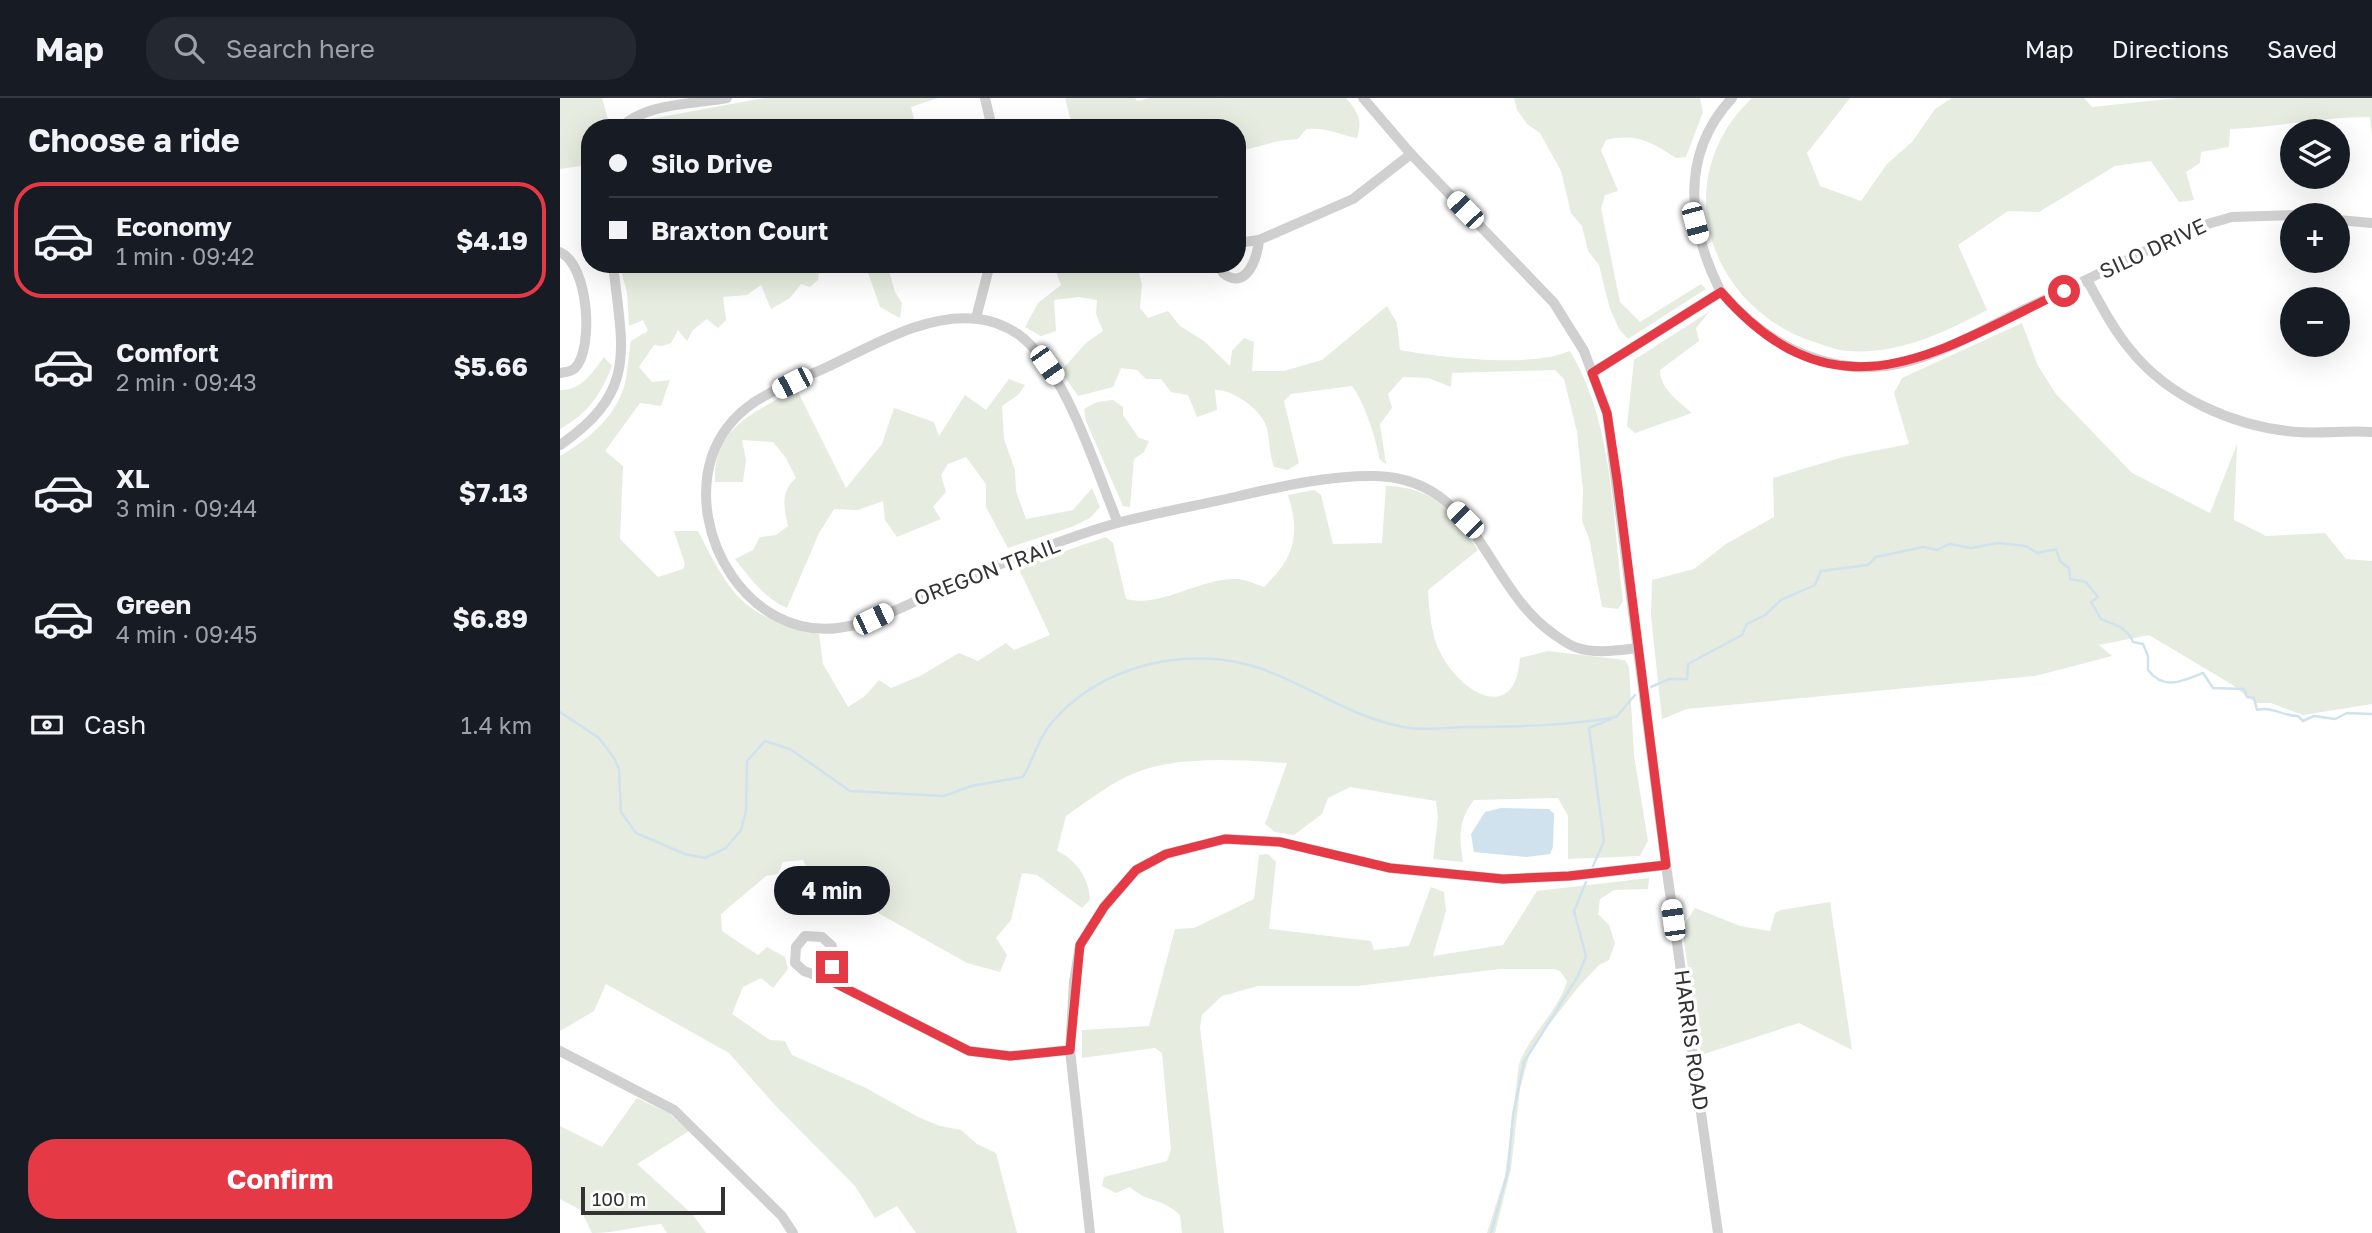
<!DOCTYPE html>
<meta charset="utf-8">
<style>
body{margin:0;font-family:"Golos Text",sans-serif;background:#242831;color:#f1f3f6;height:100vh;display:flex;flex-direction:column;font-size:26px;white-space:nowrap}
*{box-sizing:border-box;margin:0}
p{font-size:23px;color:#9ea1a6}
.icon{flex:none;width:38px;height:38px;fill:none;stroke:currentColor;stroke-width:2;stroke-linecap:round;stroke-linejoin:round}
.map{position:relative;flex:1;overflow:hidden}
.details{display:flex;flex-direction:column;background:#171b24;width:560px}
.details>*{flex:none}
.guide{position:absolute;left:21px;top:21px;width:665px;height:154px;border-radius:28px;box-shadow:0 7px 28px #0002;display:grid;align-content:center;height:154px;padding:0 28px;background:#171b24}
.tools{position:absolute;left:1720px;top:21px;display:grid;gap:14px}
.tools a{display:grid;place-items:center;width:70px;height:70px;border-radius:50%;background:#171b24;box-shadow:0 7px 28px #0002;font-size:35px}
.scale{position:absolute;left:21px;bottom:18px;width:144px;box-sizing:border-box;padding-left:7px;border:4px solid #333;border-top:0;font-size:19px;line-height:24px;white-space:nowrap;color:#333;-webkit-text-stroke:5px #fff;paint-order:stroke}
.end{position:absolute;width:32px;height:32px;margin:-16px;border:9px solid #e63946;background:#fff;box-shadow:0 0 0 4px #fff}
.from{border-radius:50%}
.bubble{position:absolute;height:49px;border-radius:24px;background:#171b24;box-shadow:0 7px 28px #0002;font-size:23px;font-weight:700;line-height:49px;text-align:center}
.car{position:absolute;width:21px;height:42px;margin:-21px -10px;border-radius:9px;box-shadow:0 0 5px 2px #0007;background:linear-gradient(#fff 24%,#345 0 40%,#fff 0 76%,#345 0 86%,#fff 0)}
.guide b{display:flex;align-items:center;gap:24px;height:66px;font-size:26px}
.guide b+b{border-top:2px solid #363941}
.guide i{width:18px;height:18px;background:#f1f3f6}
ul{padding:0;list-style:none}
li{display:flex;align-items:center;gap:21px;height:116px;margin:0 14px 10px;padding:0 14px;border:4px solid transparent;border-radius:28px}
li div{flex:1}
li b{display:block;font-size:26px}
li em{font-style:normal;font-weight:700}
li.selected{border-color:#e63946}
li>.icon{width:63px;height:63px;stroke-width:1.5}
h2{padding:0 28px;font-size:32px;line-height:84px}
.pay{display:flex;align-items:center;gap:18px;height:77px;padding:0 28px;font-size:26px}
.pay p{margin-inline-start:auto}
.primary-button{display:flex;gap:14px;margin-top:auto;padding:14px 28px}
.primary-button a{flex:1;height:80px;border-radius:28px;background:#e63946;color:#fff;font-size:28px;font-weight:700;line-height:80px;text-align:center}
header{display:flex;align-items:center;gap:42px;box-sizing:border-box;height:98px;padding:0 35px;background:#171b24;border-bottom:2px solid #363941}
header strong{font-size:33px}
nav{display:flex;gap:38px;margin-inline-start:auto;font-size:24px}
.search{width:490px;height:63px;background:#242831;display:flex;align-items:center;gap:18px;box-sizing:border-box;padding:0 24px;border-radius:28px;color:#9ea1a6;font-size:26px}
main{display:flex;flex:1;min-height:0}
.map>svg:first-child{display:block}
</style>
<header>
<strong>Map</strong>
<div class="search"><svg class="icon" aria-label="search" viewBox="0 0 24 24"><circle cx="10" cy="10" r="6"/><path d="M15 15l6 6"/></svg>Search here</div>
<nav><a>Map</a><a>Directions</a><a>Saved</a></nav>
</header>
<main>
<section class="details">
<h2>Choose a ride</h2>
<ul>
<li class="selected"><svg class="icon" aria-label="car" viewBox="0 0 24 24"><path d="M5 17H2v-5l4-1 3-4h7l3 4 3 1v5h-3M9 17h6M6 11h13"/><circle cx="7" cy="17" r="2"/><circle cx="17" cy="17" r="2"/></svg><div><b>Economy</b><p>1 min · 09:42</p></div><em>$4.19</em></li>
<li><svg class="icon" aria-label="car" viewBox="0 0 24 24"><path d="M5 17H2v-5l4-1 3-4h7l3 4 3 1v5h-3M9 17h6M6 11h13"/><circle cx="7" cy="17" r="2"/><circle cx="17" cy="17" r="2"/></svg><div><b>Comfort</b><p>2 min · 09:43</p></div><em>$5.66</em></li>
<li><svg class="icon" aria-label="car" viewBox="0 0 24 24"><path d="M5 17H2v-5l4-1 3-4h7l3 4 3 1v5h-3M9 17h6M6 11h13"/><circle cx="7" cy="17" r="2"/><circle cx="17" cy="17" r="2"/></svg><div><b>XL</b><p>3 min · 09:44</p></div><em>$7.13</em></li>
<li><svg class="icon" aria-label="car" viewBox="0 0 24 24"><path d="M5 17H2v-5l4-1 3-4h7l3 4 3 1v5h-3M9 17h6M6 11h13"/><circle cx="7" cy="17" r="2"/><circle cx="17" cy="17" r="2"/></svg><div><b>Green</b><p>4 min · 09:45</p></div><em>$6.89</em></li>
</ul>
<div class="pay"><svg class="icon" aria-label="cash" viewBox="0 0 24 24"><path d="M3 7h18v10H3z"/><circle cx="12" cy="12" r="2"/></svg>Cash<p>1.4 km</p></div>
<div class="primary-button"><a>Confirm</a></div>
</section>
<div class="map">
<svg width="1812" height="1135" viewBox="0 0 1812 1135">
<rect width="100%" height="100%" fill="#fff"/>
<!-- green -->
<g fill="#e6ecdf">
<path d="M0,0h42l7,25 -4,5h-15v75l-6,-9 -3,-28 -21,3z"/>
<path d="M204,0h174l-27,9 5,21h-284l18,-9z"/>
<path d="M505,0h70l2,3 12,-3h197c12,14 17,22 11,40 -20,-4 -31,-11 -51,-9l-8,10 -19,2 -42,11v-24h-157l-10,-10z"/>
<path d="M954,0h186l3,14 -17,45 -10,1c-25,-16 -39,-25 -70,-18l-5,10 17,41 -13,4 -4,13 19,94 20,20 61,-38 5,5 -78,50 -9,-10 -9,-20 -11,-44 -11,-14 -6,-25 -11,-13 -10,-42 -21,-38 -13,-9 -10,-14z"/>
<path d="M1192,0h98l-43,55 13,33 41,15 26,-37 25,-22 23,-33 17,-11h132l8,9 86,-9h194v37l-2,-18c-47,0 -93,10 -140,12l-1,18 -28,5 -1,11 -14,9 8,28 -15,2 -28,-41 -36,5 -76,46 -31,-1 -50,34 29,65c-44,23 -89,45 -140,41 -12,-1 -25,-7 -36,-10 -105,-37 -143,-164 -59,-243z"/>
<path d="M59,166h201l-2,16 -8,7 -9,-3 -11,14 -19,11 -10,-24 -14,10 -24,2 3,23 -8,8 -11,-9 -14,11 -6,11 -9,-11 -7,13 -9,3 -8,-1 -15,22 13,15 18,-2 -9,26 -21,-3 -35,48 18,15 -3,73 38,38 25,-8 2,-5 -11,-33h24c34,67 46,86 121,103l4,30 25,43 17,-11 14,-16 12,8 29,-12 39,-23 19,8 28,-18 8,7 36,-15 -32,-68 88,-30 7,6 13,56c37,9 74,-22 112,-20 8,1 18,5 26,8 30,-29 37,-52 24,-92l26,-5 7,5 12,49 49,-1 4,-57c48,1 67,26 92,64l-50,40c1,20 3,46 13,64 20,39 74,71 79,4l28,-7 77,9 4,7 5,88 14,86 -8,15 -72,3v-43l-10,-18 -84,2c-16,20 -15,38 -11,62l-30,-3 5,-41 -2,-17 -86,-14 -22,11 -6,16 -28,21 -19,-3 -10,-8 22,-61c-46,-3 -108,-8 -152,10 -25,10 -47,28 -69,43l-9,35c20,9 32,28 33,49l-8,8 -45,-33 -15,-2 -11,47 -15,18 11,17 -7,17 -33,-9 -89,-50 8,-22 -2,-9 -49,-14 -27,2 -5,-10 -20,2 -5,12 -12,2 -45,38 1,17 36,24 9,-8 18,10 3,12 -15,19 -12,-10 -18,9 -11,27 38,26 15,1 7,14 74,33 52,29 22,9 21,4 16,14 19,9 21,80h-101l-19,-27 -22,12 -20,-32 -82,-83 -44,-50 -123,-69 -12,27 -34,20v-575c26,-15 53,-37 63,-66 5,-14 5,-33 8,-49l17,-10 -5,-11 -14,6 -2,-34z"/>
<path d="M305,166h22l8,28 7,11 -2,15 -20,-11z"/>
<path d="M493,166h83l6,20 -2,24 8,10 20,-7 12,15 24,15 26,25 2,-15 12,-13 10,4 -2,29h32l38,-11 65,-54 10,17 3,27c44,8 129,18 170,1 44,74 42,167 53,250l-5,8 -16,-2 -13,-69 -7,-17 1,-31 -6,-58 -13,-53 -9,-9 -103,3 -1,14 -23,-9 -25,-1 -15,17 4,14 -12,16 6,40 -6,-4c-4,-21 -16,-59 -28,-74l-61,8 -7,7 15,62 -11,7 -14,-3c-5,-13 -4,-26 -7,-39 -5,-18 -34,-39 -52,-38l2,20 -20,7 -9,-22 -17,-3 -10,-13h-15l-9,-9 -16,-2 -8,19 -35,9 -17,-25 25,-28 17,-12 -7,-17 1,-14 -18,-3 -25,3 2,31 -15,5 -16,-9 13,-24 23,-18z"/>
<path d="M1150,213l-14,17 3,13 -39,29c0,19 19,32 32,43l-57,20 -8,-7 7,-66z"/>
<path d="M1462,225l16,43 18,28 76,79 78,40 27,-69 -3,76 32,16 59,-3 21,26 26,2v143l-69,11 -32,-12h-15l-25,-19 -82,-49 -50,10 13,11 -77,20 -348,33 -25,10 -11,-103 1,-36 42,-11 32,-25 48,-27 -1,-39 70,-21 66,-13 -15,-51 8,-15z"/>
<path d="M44,259l8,9c-12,30 -24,47 -52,63v-39c21,1 33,-18 44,-33z"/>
<path d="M449,281l16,6 -6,9 -17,12 2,33 11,31 1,21 10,28 47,-9 19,-22 8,19 -10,11 -16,8 -66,22 -22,-41v-23l-20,-27 -18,7 -7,11 5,17 -13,15 8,12 -44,18 -12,-17 -2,-19 -25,9 -24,-1 -15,24 -32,75c-24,-11 -36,-29 -52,-49l18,-9 7,-13 16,-2 12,-9c-4,-19 -8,-34 8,-48l-10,-20 -13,-16 -31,-2 4,20 -3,22h-28c-2,-56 40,-68 81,-94l50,100 36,-44 12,-36 40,14 5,14 26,-41 21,15z"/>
<path d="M553,302l10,7v8l16,23 10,3 -5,11 -10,7 -4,48 -7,-1 -37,-85 -2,-12 13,-7z"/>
<path d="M708,756l8,8 -7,67 102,12 3,9 35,-4 22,-59 13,5 2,19 -13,45 70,-11 34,-54 112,-13 -1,11 -34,1 -14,9 -2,15 11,11 6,18 -6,17 -10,5 -19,20 -43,55 -8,16 -9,33 -9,80 -16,64h-8l18,-57 14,-112c11,-30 39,-52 48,-83l-7,-10 -6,-2h-54l-143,17h-99l-36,10 -20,19 -2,12 24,206h-42l-2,-18c-21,-19 -31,-11 -50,-28l-14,6 -14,-7 2,-9 63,-16 4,-12 -9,-96 -7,-5 -73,10v-28l67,-4 26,-97 19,-1 60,-29 5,-44z"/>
<path d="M1270,804l22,148 -53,-27 -98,32 -19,-127 13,-20 45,18 30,5 5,-18 6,-3z"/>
<path d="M77,1000l32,15 20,18 -52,33 56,51 13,18h-39l-6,-9c-24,2 -45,9 -69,9l-11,-23 -21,-11v-73l42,21z"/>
</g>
<!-- water -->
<path fill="#cfe2ee" d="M941,710l48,1 5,5 -1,33 -3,7 -23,3 -53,-5 -3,-18 14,-22z"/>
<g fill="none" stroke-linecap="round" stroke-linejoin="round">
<!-- stream -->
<g stroke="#cfe2ee" stroke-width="2.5">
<path d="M1091,589l18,-8h18l1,-15 54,-29 5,-11 18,-9 16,-15c2,-1 30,-13 34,-15l6,-14 47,-6 8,-8 47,-10 14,3 12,-6 22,4 27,-5 28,3 11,7 19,-4 4,12 9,7 1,11 16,3 12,15 -7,5 10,17c14,6 26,8 32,23l10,2 5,12v14c16,21 34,11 55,3l10,15 31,1 3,8 7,1 3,12c16,-4 25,6 41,6l5,5 11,-5 21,3 12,-6 25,1"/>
<path d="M0,614l39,26 15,20 5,11 2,43 15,21 49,21 20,4 21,-10 15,-18 5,-19 1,-50 18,-20 25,8 60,42 94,5 27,-10 52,-9c11,-18 15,-39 30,-56 49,-57 138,-77 209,-52 48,17 85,46 137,57 19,5 43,2 63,1 52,0 103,-1 154,-10"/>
<path d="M1057,618l18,-21"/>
<path d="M1033,768l11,-25 -15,-113 22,-9"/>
<path d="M931,1135l17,-62 5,-56 11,-53 54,-86 8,-20 -12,-45 12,-29"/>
</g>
<!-- minor -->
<g stroke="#d0d0d0" stroke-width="10">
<path d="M425,0l7,30"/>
<path d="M803,0l48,56 143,149 30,48 23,62 59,452 52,368"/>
<path d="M61,30c23,-25 74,-24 106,-30"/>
<path d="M1778,122l34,3"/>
<path d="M699,142l94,-41 58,-45"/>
<path d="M0,154c29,13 34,97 15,116 -4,4 -9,4 -15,5"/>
<path d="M661,166l2,9c23,19 35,-16 36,-33l-22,3"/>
<path d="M1527,182c13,23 25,48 42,68 39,50 106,79 168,84 25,2 50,-2 75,0"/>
<path d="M1161,194c47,55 115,90 189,69 38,-11 75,-32 111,-50 58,-27 115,-56 173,-83l38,-11 60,-2"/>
<path d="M416,220l14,-54"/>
<path d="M1032,275l129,-81c-33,-65 -42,-137 11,-194"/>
<path d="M0,347c79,-54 62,-97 53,-181"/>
<path d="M558,425c-23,-55 -52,-154 -100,-189 -11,-7 -27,-14 -40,-15 -53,-7 -109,29 -155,50 -23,10 -49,20 -70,34 -20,14 -33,30 -41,53 -26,79 37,183 126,172 45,-5 101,-41 144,-57 46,-17 93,-37 139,-49 39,-10 79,-17 118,-26 44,-10 92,-21 137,-20 104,3 108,111 179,159 7,5 15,11 23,13 18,6 41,2 60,0"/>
<path d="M269,882l3,-34 -10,-9 -17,-1 -9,11 -1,16 9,8 25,9 140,71 41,5 60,-6"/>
<path d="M0,953l114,59 108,106 11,17"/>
<path d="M530,1135l-20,-183 4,-68 6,-37 24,-38 32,-37 30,-16 59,-15 55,3 110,26 113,11 66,-3 97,-11"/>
</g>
</g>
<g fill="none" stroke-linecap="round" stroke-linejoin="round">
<!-- route -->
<path stroke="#e63946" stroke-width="9" d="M272,869l-3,13 140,71 41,5 60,-6 10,-105 24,-38 32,-37 30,-16 59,-15 55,3 110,26 113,11 66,-3 97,-11 -49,-386 -10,-66 -15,-40 129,-81c115,133 216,60 343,-1"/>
</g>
<g text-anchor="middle" stroke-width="7" stroke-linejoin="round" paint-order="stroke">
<!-- street labels -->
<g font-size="21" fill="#333" stroke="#fff">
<text transform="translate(1593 151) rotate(-25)" y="7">SILO DRIVE</text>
<text transform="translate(427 474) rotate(-21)" y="7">OREGON TRAIL</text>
<text transform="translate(1131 942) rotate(82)" y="7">HARRIS ROAD</text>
</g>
</g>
</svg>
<div class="tools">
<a><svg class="icon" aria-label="layers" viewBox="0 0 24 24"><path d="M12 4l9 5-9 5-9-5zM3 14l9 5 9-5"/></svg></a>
<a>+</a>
<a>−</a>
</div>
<div class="scale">100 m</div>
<i class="end from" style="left:1504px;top:193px"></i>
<i class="end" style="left:272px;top:869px"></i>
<div class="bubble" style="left:214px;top:768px;width:116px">4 min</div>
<i class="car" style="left:905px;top:112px;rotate:316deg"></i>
<i class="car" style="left:1135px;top:125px;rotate:165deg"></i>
<i class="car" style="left:487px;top:267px;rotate:145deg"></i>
<i class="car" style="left:232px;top:285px;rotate:243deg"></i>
<i class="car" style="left:905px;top:422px;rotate:315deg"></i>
<i class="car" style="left:313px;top:521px;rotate:64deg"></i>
<i class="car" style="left:1113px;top:822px;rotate:352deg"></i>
<div class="guide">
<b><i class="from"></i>Silo Drive</b>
<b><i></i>Braxton Court</b>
</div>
</div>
</main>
